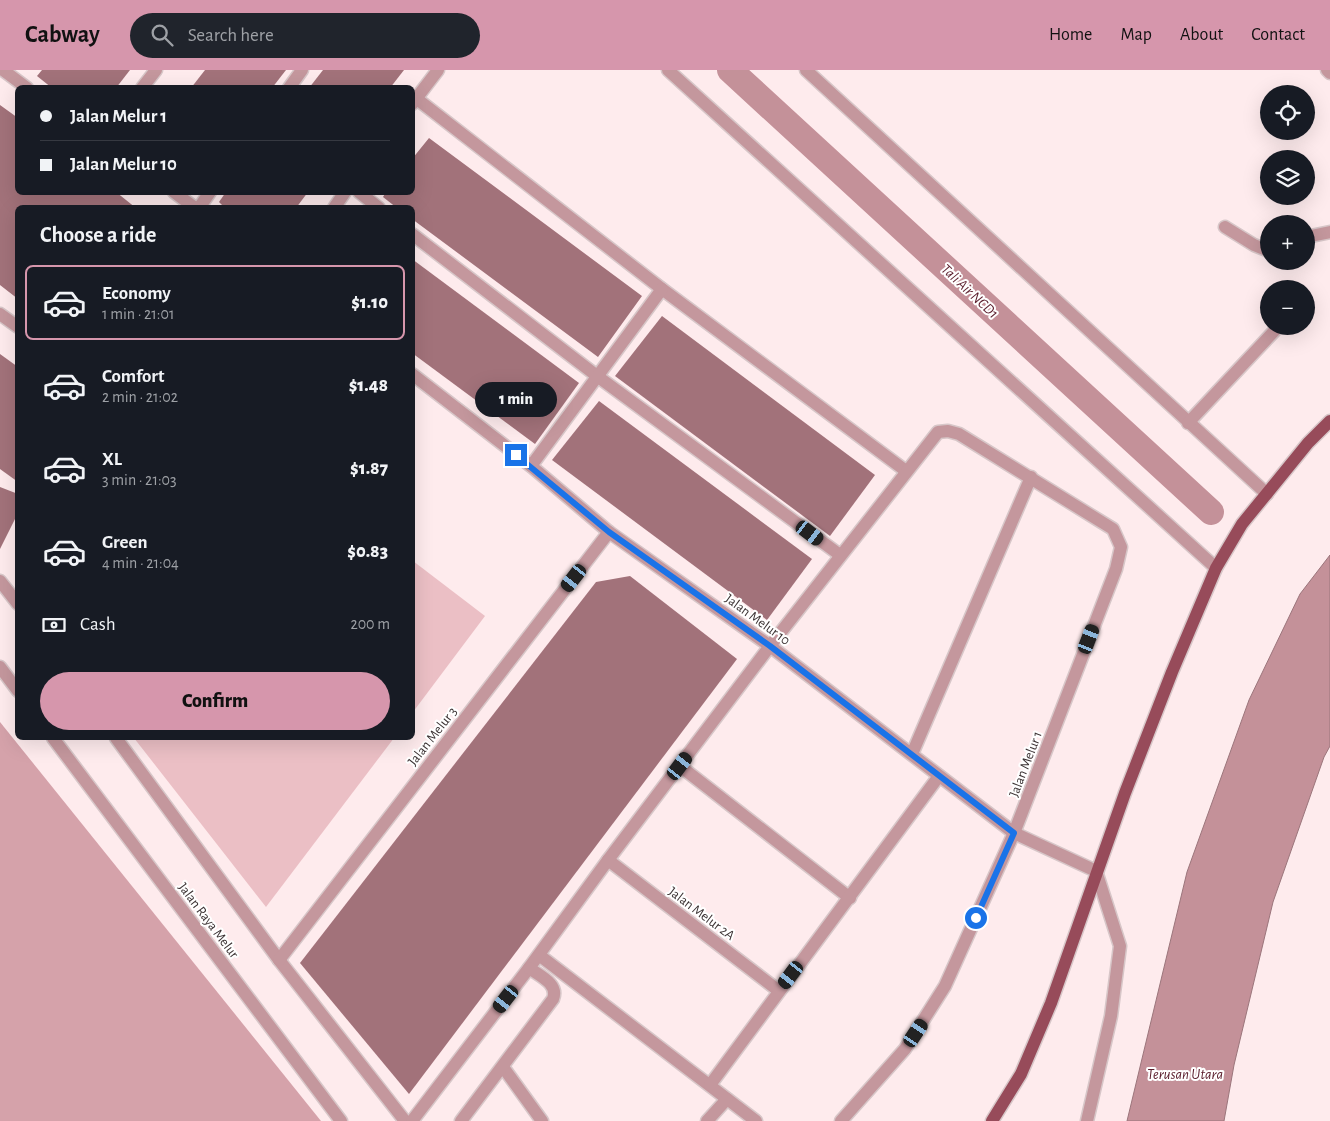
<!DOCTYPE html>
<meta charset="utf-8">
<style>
body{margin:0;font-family:"Alegreya Sans",sans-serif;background:#20242c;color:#f1f3f6;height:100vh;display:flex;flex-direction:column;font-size:19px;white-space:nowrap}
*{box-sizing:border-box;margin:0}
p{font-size:16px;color:#9ea1a6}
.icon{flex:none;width:28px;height:28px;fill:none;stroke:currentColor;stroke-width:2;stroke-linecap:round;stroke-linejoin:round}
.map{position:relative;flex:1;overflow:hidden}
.sheet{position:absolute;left:15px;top:135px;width:400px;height:535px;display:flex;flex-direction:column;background:#171b24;border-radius:8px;box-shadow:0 5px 20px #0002}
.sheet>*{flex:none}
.banner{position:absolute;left:15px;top:15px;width:400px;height:110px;border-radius:8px;box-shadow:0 5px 20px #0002;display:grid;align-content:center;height:110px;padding:0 25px;background:#171b24}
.controls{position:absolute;left:1260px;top:15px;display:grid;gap:10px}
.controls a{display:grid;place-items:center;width:55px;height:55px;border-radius:50%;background:#171b24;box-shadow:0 5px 20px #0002;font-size:25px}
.end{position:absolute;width:22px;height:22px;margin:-11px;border:6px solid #1a73e8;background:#fff;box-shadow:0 0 0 2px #fff}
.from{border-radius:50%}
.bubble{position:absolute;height:35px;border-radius:18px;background:#171b24;box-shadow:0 5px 20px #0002;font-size:16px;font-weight:800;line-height:35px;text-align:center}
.car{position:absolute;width:15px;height:30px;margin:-15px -8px;border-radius:6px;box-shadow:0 0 4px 1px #0007;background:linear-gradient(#222 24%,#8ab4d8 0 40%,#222 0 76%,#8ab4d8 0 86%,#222 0)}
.banner b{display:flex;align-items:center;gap:18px;height:48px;font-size:19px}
.banner b+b{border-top:1px solid #363941}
.banner i{width:12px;height:12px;background:#f1f3f6}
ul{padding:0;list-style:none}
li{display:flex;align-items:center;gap:15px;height:75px;margin:0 10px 8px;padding:0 15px;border:2px solid transparent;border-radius:8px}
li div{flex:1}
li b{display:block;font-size:19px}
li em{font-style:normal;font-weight:800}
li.on{border-color:#d696ac}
li>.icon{width:45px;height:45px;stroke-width:1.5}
h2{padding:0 25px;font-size:22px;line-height:60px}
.pay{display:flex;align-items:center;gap:12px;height:55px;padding:0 25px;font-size:19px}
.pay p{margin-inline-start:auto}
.cta{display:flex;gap:10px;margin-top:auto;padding:10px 25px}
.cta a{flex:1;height:58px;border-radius:30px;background:#d696ac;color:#111;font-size:20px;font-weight:800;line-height:58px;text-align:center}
header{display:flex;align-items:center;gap:30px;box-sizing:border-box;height:70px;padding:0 25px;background:#d696ac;color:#111}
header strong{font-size:24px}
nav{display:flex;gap:28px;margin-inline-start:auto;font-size:18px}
.search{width:350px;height:45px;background:#20242c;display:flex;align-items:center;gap:12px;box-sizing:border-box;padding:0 18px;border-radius:28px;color:#9ea1a6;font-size:19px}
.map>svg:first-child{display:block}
</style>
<header>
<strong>Cabway</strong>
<div class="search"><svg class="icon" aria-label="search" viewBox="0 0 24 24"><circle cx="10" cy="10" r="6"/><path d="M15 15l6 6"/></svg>Search here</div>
<nav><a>Home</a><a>Map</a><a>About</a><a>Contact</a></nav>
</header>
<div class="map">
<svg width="1330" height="1051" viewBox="0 0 1330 1051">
<rect width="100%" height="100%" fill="#feebed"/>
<!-- green -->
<g fill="#ebbfc5">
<path d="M413,491l72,55 -72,96h-1z"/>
<path d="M134,668h260l-128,169z"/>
</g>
<!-- forest -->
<path fill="#d5a2aa" d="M0,652l321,399h-321z"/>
<!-- water -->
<path fill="#c49199" stroke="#9b757b" d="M1330,485v191l-6,11 -51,145 -39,163 -10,56h-97l60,-249 62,-172 51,-106z"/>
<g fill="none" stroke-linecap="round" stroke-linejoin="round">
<!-- canal -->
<path stroke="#c49199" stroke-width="26" d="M730,0l481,442"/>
</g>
<!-- building -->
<g fill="#a2727a">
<path d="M42,0h88l-14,18h-64l-15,-12z"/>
<path d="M205,0h81l-14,18h-81z"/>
<path d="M323,0h81l-14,18h-81z"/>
<path d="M0,35l18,13v74h98l20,16h-118v91l-18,-14z"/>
<path d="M429,68l213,158 -44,61 -186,-138v-11h-15l-14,-11 3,-5h26v-33z"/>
<path d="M226,122h82l-12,16h-71l-6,-6z"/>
<path d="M412,189l167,124 -44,61 -123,-91z"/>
<path d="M662,246l213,159 -45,61 -215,-160z"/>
<path d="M0,284l18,13v115l-18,-13z"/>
<path d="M599,331l213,158 -45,61 -215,-160z"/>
<path d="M0,417l18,7v19l-18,36z"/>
<path d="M630,506l107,83 -328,435 -109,-131 296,-381z"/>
</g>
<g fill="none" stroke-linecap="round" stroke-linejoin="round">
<defs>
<g id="minor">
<path d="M3,0l24,18"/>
<path d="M668,0l548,498"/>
<path d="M806,0l461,424"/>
<path d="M1327,0l3,3"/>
<path d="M142,18l14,-18"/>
<path d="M289,18l13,-18"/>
<path d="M417,29l245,190 244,182"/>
<path d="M412,34l26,-34"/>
<path d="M174,122l21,16"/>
<path d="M359,122l20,16"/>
<path d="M199,138l11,-16"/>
<path d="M334,138l11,-16"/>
<path d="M1225,157l29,18 15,6"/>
<path d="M412,164l185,142 243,179"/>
<path d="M1306,167l24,-5"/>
<path d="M0,244l18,13"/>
<path d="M412,304l119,92 78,66 161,114 244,187 82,38 24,75 -9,70 -24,105"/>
<path d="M1188,353l91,-97"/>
<path d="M531,396l131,-177"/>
<path d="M0,511l18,23"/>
<path d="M0,597l18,24"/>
<path d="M53,668l288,383"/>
<path d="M116,668l163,222 126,161"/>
<path d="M912,684l119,-277"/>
<path d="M680,696l170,132"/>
<path d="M608,790l171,131"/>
<path d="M539,885l217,166"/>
<path d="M279,890l330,-428"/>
<path d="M503,997l39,54"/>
<path d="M710,1015l229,-309"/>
<path d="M412,1051l117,-153 79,-108 162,-214 168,-214 10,-1 11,3 154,95 8,18 -5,22 -102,264 -69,153 -40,63 -64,72"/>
<path d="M461,1051l92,-122c6,-15 -13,-23 -24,-31"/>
<path d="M707,1051l20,-22"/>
</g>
<path id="major" d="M992,1051l29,-47 30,-71 74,-210 47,-121 44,-104 26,-44 66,-81 22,-22"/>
</defs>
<!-- minor casing -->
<use href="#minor" stroke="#d7c6c8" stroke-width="15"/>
<!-- major casing -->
<use href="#major" stroke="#d7c6c8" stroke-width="15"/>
<!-- minor -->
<use href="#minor" stroke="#c4979d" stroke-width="12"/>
<!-- major -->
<use href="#major" stroke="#974b5a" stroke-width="12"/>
</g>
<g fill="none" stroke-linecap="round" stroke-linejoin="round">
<!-- route -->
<path stroke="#1a73e8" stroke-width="6" d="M516,385l93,77 161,114 244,187 -38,85"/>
</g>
<g text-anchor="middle" stroke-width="4" stroke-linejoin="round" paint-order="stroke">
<!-- street labels -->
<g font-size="14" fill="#3c3334" stroke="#fff">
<text transform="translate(758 549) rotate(36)" y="5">Jalan Melur 10</text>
<text transform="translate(432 666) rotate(-52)" y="5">Jalan Melur 3</text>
<text transform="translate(1025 694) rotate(-69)" y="5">Jalan Melur 1</text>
<text transform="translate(702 843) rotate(37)" y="5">Jalan Melur 2A</text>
<text transform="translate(209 850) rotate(53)" y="5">Jalan Raya Melur</text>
</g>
<!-- water labels -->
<g font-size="15" font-style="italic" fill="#591b2a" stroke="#fff">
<text transform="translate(970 221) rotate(43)" y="5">Tali Air NCD1</text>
<text x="1185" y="1009">Terusan Utara</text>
</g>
</g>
</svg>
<div class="controls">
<a><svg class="icon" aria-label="locate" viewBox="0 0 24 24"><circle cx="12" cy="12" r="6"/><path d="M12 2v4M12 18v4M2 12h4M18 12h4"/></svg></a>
<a><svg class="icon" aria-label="layers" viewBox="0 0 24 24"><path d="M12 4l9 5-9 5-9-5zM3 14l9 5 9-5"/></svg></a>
<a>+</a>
<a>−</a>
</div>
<i class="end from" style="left:976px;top:848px"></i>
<i class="end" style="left:516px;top:385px"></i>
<div class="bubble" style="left:475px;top:312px;width:82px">1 min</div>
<i class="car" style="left:810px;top:463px;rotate:127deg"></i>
<i class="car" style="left:574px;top:508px;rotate:218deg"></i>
<i class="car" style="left:1089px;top:569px;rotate:21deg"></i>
<i class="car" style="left:680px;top:696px;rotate:37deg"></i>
<i class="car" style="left:791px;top:905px;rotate:217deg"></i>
<i class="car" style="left:506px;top:929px;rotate:218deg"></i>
<i class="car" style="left:916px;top:963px;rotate:34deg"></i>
<div class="banner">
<b><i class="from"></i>Jalan Melur 1</b>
<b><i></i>Jalan Melur 10</b>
</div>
<section class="sheet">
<h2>Choose a ride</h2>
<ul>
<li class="on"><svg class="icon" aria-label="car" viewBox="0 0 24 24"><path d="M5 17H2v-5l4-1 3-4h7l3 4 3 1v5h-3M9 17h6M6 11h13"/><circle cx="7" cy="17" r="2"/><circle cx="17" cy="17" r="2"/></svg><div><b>Economy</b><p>1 min · 21:01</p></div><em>$1.10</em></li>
<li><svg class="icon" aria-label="car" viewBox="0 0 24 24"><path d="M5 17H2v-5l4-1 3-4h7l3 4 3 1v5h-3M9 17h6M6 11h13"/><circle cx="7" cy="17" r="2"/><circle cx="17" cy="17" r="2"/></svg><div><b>Comfort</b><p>2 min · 21:02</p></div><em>$1.48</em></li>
<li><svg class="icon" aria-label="car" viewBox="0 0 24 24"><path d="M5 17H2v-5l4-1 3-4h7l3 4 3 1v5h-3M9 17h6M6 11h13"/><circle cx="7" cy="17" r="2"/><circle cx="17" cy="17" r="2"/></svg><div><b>XL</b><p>3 min · 21:03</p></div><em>$1.87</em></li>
<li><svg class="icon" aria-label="car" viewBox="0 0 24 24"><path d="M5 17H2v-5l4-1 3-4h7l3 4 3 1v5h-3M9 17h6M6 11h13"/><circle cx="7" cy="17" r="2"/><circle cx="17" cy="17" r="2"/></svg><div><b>Green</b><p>4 min · 21:04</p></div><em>$0.83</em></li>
</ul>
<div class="pay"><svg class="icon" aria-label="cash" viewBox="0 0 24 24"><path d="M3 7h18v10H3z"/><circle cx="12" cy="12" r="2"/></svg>Cash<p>200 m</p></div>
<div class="cta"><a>Confirm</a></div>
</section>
</div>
